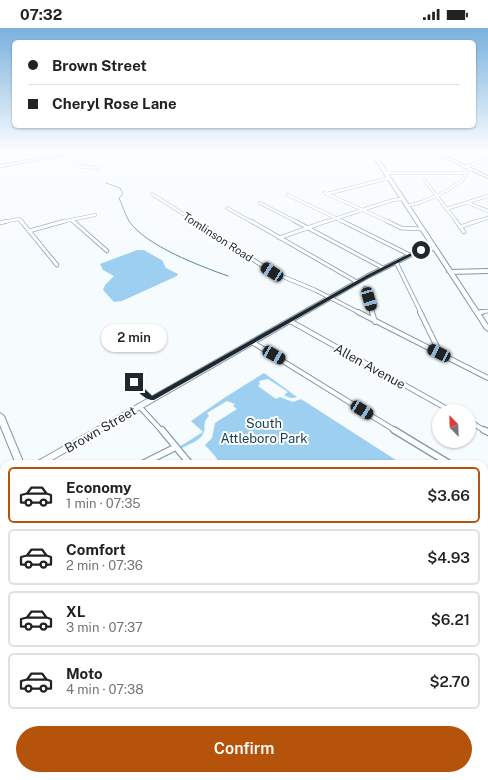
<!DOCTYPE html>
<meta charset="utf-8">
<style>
body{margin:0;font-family:"Public Sans",sans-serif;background:#f6f6f6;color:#222;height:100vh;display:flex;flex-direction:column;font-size:15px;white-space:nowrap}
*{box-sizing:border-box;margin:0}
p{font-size:13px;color:#767676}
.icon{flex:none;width:22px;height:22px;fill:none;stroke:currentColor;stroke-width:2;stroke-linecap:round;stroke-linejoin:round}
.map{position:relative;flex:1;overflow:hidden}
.sheet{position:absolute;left:0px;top:432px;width:488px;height:320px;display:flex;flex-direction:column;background:#fff;border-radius:12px 12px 0 0;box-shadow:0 1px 3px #0004}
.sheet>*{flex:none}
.guide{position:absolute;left:12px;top:12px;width:464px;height:88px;border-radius:6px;box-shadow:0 1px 3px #0004;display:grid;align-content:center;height:88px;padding:0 16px;background:#fff}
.needle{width:26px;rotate:337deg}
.fabs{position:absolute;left:432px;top:376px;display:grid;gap:8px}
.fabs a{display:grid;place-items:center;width:44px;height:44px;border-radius:50%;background:#fff;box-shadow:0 1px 3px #0004;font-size:20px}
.end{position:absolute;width:18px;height:18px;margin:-9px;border:5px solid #1e282e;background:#fff;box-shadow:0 0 0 2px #fff}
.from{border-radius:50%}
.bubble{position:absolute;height:28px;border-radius:14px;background:#fff;box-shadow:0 1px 3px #0004;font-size:13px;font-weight:600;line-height:28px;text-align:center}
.car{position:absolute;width:12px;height:24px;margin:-12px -6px;border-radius:5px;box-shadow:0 0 3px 1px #0007;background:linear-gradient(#222 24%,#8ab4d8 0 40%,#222 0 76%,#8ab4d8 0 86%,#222 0)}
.guide b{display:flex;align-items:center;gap:14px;height:38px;font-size:15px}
.guide b+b{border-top:1px solid #e0e0e0}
.guide i{width:10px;height:10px;background:#222}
ul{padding:7px 0 0;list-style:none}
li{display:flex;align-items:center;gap:12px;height:56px;margin:0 8px 6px;padding:0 8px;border:2px solid #e0e0e0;border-radius:6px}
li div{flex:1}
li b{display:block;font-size:15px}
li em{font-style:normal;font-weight:600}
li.selected{border-color:#b45309}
li>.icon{width:36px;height:36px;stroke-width:1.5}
.action{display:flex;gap:8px;margin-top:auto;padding:8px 16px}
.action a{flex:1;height:46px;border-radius:24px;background:#b45309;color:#fff;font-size:16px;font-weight:600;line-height:46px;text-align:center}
.status{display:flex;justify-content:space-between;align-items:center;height:28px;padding:0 20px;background:#fff;direction:ltr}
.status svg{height:11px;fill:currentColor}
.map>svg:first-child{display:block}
</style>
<div class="status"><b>07:32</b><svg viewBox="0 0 49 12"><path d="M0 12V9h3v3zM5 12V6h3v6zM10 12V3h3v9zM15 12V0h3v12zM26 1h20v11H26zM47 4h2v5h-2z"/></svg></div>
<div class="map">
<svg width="488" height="752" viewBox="0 0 488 752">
<rect width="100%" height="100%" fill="#f6fbfe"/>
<!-- green -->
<g fill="#9dcff0">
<path d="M137,222h7l12,7 6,3 4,8 12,6 -1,2 -55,25 -8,1 -11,-12 2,-5 9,-9 -11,-6 -3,-6z"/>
<path d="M264,345l33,24c-5,2 -8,1 -13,-2l4,-3 -20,-13 -9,2 1,3 -2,2 18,13 4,-2 13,5 8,-3 101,65h-182l-5,-8 -10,-11 7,-7 3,-15 22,-14 -4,-3 2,-2 -8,-3 -20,12 2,3c-8,8 -2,11 -6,18 -3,7 -16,11 -23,15l-1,-2 24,-15 -12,-11 33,-23z"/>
<path d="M488,472v92l-4,-4v-84z"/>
</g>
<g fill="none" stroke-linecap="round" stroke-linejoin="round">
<!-- stream -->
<path stroke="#5a849f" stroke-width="1" d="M106,155l14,5 3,6 -4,4c3,7 6,16 10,23 17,25 71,45 99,55"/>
<defs>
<g id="street-far4">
<path d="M144,124v2"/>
<path d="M177,124l18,5"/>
<path d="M372,125l18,-1"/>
<path d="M68,126l14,13 16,1"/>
<path d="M442,128l19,-4"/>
<path d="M221,129l47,-5"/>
<path d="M464,139l24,-7"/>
<path d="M386,145h80"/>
<path d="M425,153l32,41"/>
<path d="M325,165l64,29"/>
<path d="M152,166l44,28"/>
<path d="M327,166l62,-16"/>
<path d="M288,167l56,27"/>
<path d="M260,175l37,19"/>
<path d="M468,175l20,8"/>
<path d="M407,178c18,-4 39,-13 54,-25 5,-3 4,-9 9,-12"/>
<path d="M227,180l25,14"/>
<path d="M446,181l42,-13"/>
<path d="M71,192l3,2"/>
<path d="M3,194l16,-3 3,3"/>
<path d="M61,194l34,-7"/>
<path d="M325,194l68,-22 9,-1"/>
<path d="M474,194l14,-4"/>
</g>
<g id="street-far3">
<path d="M21,193l36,44"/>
<path d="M73,193l34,30"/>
<path d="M194,193l78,51 43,18 45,23"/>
<path d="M251,193l106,61"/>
<path d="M295,193l88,47"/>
<path d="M342,193l68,34"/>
<path d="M387,193l14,7 21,1"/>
<path d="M456,193l8,11"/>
<path d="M0,195l7,-2"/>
<path d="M460,199l17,-6"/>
<path d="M29,203l36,-10"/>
<path d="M279,210l48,-17"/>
<path d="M396,234l25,51"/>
<path d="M365,260l7,25"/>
<path d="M477,285l11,-2"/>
</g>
<g id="street-far2">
<path d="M358,284l130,66"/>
<path d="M372,284l3,10"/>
<path d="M420,284l21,43"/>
<path d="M477,285l5,-1"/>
<path d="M290,293l161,90"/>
<path d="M252,314l144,89"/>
<path d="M134,347l3,11 15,13"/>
<path d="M139,378l23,25"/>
<path d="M469,393l16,10"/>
</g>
<g id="street-far1">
<path d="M162,402l28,34"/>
<path d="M394,402l56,34"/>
<path d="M484,402l4,2"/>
<path d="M142,436l34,-17"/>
<path d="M484,457l4,1"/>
<path d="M0,526l4,-4"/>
</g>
<g id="street">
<path d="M484,592l4,-4"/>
<path d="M0,602l4,-4"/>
<path d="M0,698l4,-4"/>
<path d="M216,748l3,4"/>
<path d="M54,752l4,-4"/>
<path d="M158,752l3,-4"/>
<path d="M313,752l5,-4"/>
</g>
<g id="secondary">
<path d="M435,220h2v2l-15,1 -52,26 -325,187h-10l1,-2 330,-187 53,-26z"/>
<path d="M488,241v4l-38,1 -3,-2 3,-2z"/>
<path d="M0,385l4,3 20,48h-8l-16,-39z"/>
<path d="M4,457v8l-4,1v-8z"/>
</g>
<g id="primary">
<path d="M75,124h8l-83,15v-2z"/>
<path d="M370,124h4l114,173v6l-3,-2z"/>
<path d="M432,124h5l51,24v2z"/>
</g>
</defs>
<!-- street-far4 casing -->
<use href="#street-far4" stroke="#8199a8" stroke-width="3.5"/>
<!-- street-far3 casing -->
<use href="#street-far3" stroke="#8199a8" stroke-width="4.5"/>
<!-- street-far2 casing -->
<use href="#street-far2" stroke="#8199a8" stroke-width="6"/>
<!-- street-far1 casing -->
<use href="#street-far1" stroke="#8199a8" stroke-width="8"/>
<!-- street casing -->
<use href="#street" stroke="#8199a8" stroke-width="9"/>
<!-- secondary casing -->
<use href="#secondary" stroke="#8199a8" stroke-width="2"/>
<!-- primary casing -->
<use href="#primary" stroke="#8199a8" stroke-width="2"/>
<!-- street-far4 -->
<use href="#street-far4" stroke="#fff" stroke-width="2.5"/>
<!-- street-far3 -->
<use href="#street-far3" stroke="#fff" stroke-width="3"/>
<!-- street-far2 -->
<use href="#street-far2" stroke="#fff" stroke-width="4"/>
<!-- street-far1 -->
<use href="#street-far1" stroke="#fff" stroke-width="5.5"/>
<!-- street -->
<use href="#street" stroke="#fff" stroke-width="7"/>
<!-- secondary -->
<use href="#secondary" fill="#fff" fill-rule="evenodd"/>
<!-- primary -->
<use href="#primary" fill="#fff" fill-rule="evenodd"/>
</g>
<!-- sky -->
<linearGradient id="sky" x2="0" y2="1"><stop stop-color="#79b1de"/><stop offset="0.54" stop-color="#fbfdff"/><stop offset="1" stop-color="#fbfdff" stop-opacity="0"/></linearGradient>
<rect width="488" height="229" fill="url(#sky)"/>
<!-- route -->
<path fill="#1e282e" d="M419,221l4,1 -53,27 -216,123c-9,1 -19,-11 -23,-18l5,-1 16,15 215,-121z"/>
<g text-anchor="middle" stroke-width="4" stroke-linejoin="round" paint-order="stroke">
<!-- far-street labels -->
<g font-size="11" fill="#1e282e" stroke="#fff">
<text transform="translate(218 209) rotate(33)" y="4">Tomlinson Road</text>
</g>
<!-- street labels -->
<g font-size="13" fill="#1e282e" stroke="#fff">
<text transform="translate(370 338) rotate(29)" y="5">Allen Avenue</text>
<text transform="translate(100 401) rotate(-30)" y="5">Brown Street</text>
</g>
<!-- park labels -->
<g font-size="13" fill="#113f59" stroke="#fff">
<text x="264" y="400">South<tspan x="264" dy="15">Attleboro Park</tspan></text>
</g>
</g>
</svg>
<div class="fabs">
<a><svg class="needle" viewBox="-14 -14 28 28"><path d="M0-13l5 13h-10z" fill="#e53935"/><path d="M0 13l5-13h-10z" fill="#767676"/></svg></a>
</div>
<i class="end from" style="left:421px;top:222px"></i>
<i class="end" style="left:134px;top:354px"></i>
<div class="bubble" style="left:101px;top:296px;width:66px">2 min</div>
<i class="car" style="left:272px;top:244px;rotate:303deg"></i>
<i class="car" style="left:369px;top:271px;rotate:164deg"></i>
<i class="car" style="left:439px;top:325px;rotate:296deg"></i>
<i class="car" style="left:274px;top:327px;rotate:120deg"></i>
<i class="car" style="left:362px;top:382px;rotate:122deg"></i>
<div class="guide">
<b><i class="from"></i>Brown Street</b>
<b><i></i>Cheryl Rose Lane</b>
</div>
<section class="sheet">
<ul>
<li class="selected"><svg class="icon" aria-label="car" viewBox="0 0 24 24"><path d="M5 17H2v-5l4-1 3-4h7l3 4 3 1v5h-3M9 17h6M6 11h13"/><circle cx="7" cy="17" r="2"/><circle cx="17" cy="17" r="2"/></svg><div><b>Economy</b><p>1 min · 07:35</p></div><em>$3.66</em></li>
<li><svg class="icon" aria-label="car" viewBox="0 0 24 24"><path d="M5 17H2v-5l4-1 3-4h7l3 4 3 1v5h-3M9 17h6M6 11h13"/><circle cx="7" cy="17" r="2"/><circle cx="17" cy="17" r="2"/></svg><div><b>Comfort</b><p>2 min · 07:36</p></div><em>$4.93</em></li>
<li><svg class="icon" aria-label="car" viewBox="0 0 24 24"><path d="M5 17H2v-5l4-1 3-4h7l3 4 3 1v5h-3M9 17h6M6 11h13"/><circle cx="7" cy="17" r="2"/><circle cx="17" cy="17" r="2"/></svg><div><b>XL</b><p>3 min · 07:37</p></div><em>$6.21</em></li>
<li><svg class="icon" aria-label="car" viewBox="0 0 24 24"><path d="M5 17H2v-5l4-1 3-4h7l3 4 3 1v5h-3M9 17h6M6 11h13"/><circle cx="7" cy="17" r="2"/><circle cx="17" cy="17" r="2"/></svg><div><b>Moto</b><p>4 min · 07:38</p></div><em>$2.70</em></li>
</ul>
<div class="action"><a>Confirm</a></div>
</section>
</div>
